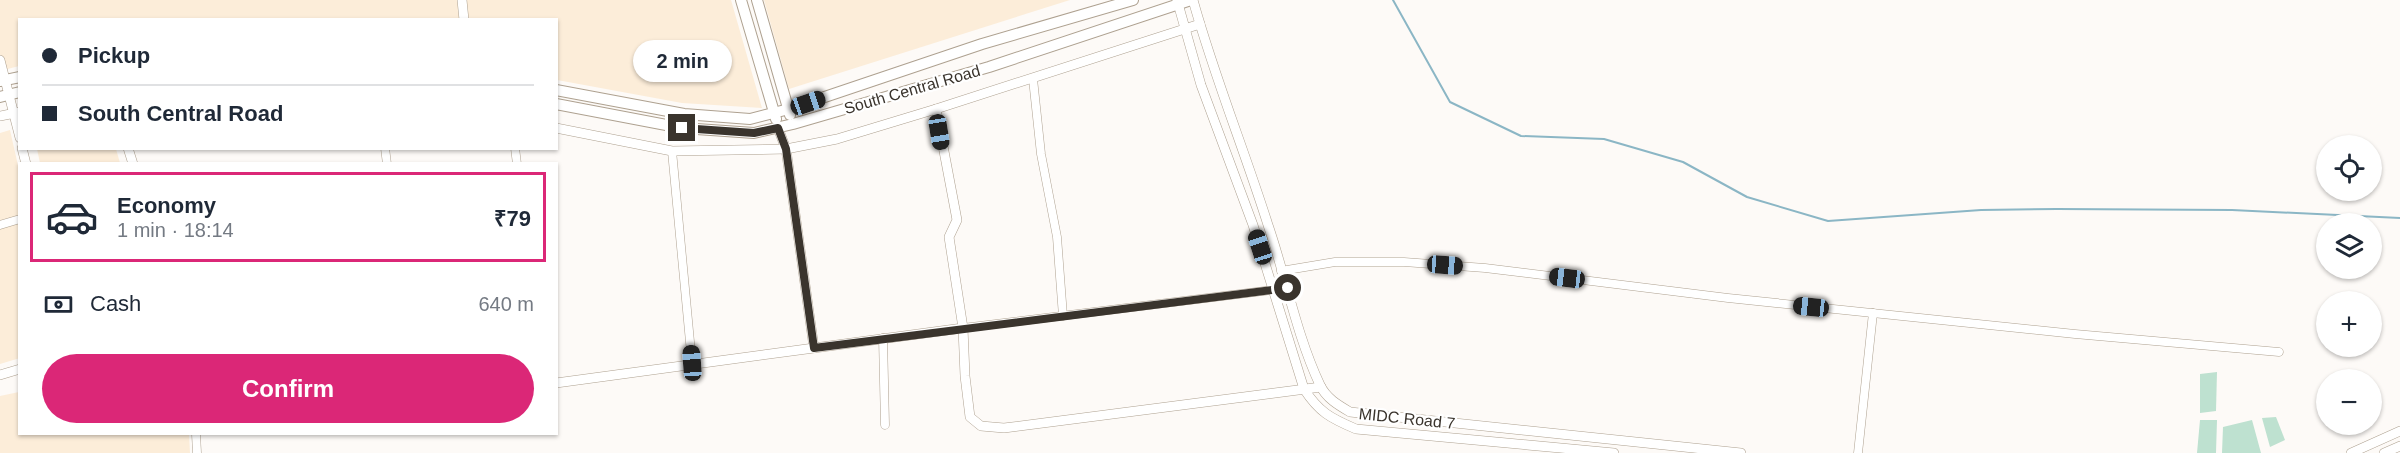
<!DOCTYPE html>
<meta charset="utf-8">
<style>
body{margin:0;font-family:Helvetica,sans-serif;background:#f6f6f7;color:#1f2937;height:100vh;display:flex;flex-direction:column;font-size:22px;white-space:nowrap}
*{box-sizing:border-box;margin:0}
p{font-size:20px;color:#747a83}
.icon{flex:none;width:33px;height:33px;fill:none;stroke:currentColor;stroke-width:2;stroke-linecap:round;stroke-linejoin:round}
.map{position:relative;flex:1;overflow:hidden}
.drawer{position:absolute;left:18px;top:162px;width:540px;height:273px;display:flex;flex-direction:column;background:#fff;border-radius:0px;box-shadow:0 2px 4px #0004}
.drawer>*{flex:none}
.hud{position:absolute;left:18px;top:18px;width:540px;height:132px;border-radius:0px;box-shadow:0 2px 4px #0004;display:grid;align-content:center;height:132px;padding:0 24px;background:#fff}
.controls{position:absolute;left:2316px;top:135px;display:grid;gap:12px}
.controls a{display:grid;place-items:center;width:66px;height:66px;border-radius:50%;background:#fff;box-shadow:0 2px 4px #0004;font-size:30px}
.end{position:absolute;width:27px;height:27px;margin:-14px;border:8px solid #3a342d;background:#fff;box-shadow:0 0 0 3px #fff}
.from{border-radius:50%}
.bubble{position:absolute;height:42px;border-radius:21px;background:#fff;box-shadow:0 2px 4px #0004;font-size:20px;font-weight:800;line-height:42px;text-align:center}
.car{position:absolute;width:18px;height:36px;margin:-18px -9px;border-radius:8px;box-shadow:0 0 4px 2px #0007;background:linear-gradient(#222 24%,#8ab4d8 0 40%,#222 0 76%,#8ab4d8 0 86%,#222 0)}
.hud b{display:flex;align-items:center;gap:21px;height:57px;font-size:22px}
.hud b+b{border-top:2px solid #e0e1e3}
.hud i{width:15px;height:15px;background:#1f2937}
ul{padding:10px 0 0;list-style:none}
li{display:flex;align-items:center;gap:18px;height:90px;margin:0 12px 9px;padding:0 12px;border:3px solid transparent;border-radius:0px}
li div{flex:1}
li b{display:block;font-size:22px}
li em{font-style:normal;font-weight:800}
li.active{border-color:#db2777}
li>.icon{width:54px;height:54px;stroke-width:1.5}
.pay{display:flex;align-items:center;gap:15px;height:66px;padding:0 24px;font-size:22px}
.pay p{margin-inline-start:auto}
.primary-button{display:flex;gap:12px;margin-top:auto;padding:12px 24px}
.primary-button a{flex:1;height:69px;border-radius:36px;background:#db2777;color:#fff;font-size:24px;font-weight:800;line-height:69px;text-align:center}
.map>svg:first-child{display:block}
</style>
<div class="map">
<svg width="2400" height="453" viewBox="0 0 2400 453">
<rect width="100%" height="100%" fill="#fdfaf7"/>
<!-- built -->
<g fill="#fcedd9">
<path d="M0,0h731l31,108 -80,-5 -125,-23 -1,-60h-536l-1,46 -19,5z"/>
<path d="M764,0h306l-281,89z"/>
<path d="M10,130l9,40 1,188 -20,6v-231z"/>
<path d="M37,149h79l4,14h-80z"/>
<path d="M19,392l1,42h169l1,19h-190v-57z"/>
</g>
<!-- green -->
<g fill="#bee1d0">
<path d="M2217,372l-1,39 -16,2v-39z"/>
<path d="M2276,417l9,23 -15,7 -8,-29z"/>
<path d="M2200,420h17l-1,33h-19z"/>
<path d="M2252,420l9,33h-39l1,-26z"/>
</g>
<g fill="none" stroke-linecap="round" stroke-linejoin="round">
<!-- stream -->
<path stroke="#8bb6c5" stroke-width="2" d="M1393,0l57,102 71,34 83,3 79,23 64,35 81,24 153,-11 76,-1 175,1 168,8"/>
<defs>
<g id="minor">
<path d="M1033,79l8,75 16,83 6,79"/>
<path d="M385,148l2,16"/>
<path d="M515,148l2,16"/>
<path d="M672,151l20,212"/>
<path d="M0,225l20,-6"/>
<path d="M1281,271l54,-9h69l81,6 243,30 347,36 204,18"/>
<path d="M963,328l325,-40"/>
<path d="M883,338l2,87"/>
<path d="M196,434l1,19"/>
<path d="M1858,453l15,-140"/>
</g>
<g id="tertiary">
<path d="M462,0l2,20"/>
<path d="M1177,0l24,85 52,140 51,164c15,23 26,29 52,40l258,24"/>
<path d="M1193,0c21,76 51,149 75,225 18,52 28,109 52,160 6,13 18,20 30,27l391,41"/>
<path d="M0,60l20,78"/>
<path d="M0,116l20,-4"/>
<path d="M556,128l116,23 114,-2 51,-10 99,-30"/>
<path d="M778,128l8,21 28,199 149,-20 -14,-91 8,-17 -21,-111 264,-85"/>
<path d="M22,148l4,16"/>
<path d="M128,148l5,16"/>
<path d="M963,328l2,48 5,41 11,9 23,2 317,-41"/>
<path d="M0,375l20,-6"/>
<path d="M556,383l258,-35"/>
<path d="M2351,453l49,-22"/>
<path d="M2384,453l16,-7"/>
</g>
<g id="secondary">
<path d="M741,0l35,119"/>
<path d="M757,0l33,115"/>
<path d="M0,81l20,-4"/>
<path d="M556,90l128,24 66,5 39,-10 193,-65 151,-44"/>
<path d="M0,97l20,-5"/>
<path d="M556,104l126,24 72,5 39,-9 196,-57 202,-67"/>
</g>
</defs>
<!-- minor casing -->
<use href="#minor" stroke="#aea190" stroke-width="9"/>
<!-- tertiary casing -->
<use href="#tertiary" stroke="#aea190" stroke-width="10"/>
<!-- secondary casing -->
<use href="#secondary" stroke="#aea190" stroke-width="12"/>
<!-- minor -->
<use href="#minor" stroke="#fff" stroke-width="8"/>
<!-- tertiary -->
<use href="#tertiary" stroke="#fff" stroke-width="9"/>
<!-- secondary -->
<use href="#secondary" stroke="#fff" stroke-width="10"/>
</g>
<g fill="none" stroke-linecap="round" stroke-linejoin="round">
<!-- route -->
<path stroke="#3a342d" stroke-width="8" d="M682,128l72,5 24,-5 8,21 28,199 474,-60"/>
</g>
<g text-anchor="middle" stroke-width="4.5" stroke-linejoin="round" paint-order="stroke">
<!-- street labels -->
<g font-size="16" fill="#3a342d" stroke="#fff">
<text transform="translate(912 89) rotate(-16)" y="6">South Central Road</text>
<text transform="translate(1407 418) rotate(6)" y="6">MIDC Road 7</text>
</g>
</g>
</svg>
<div class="controls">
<a><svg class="icon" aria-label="locate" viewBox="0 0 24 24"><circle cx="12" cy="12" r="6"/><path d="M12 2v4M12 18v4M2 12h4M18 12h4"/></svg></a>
<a><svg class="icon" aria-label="layers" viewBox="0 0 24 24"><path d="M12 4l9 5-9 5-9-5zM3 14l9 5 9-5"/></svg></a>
<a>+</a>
<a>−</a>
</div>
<i class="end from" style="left:1288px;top:288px"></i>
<i class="end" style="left:682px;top:128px"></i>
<div class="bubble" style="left:633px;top:40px;width:99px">2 min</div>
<i class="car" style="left:808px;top:103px;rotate:71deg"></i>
<i class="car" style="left:939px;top:132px;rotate:171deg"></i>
<i class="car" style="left:1260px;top:247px;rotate:342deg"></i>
<i class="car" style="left:1445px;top:265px;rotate:94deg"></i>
<i class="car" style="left:1567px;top:278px;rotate:277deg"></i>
<i class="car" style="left:1811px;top:307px;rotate:276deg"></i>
<i class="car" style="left:692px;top:363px;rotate:356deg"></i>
<div class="hud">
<b><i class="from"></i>Pickup</b>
<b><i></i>South Central Road</b>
</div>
<section class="drawer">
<ul>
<li class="active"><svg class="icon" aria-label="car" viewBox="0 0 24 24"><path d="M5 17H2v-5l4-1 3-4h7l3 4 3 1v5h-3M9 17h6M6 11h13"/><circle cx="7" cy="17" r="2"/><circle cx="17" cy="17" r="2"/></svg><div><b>Economy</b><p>1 min · 18:14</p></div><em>₹79</em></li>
</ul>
<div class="pay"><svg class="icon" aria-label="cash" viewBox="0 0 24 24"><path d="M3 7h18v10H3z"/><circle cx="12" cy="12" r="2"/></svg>Cash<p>640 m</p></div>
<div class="primary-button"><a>Confirm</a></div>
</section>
</div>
